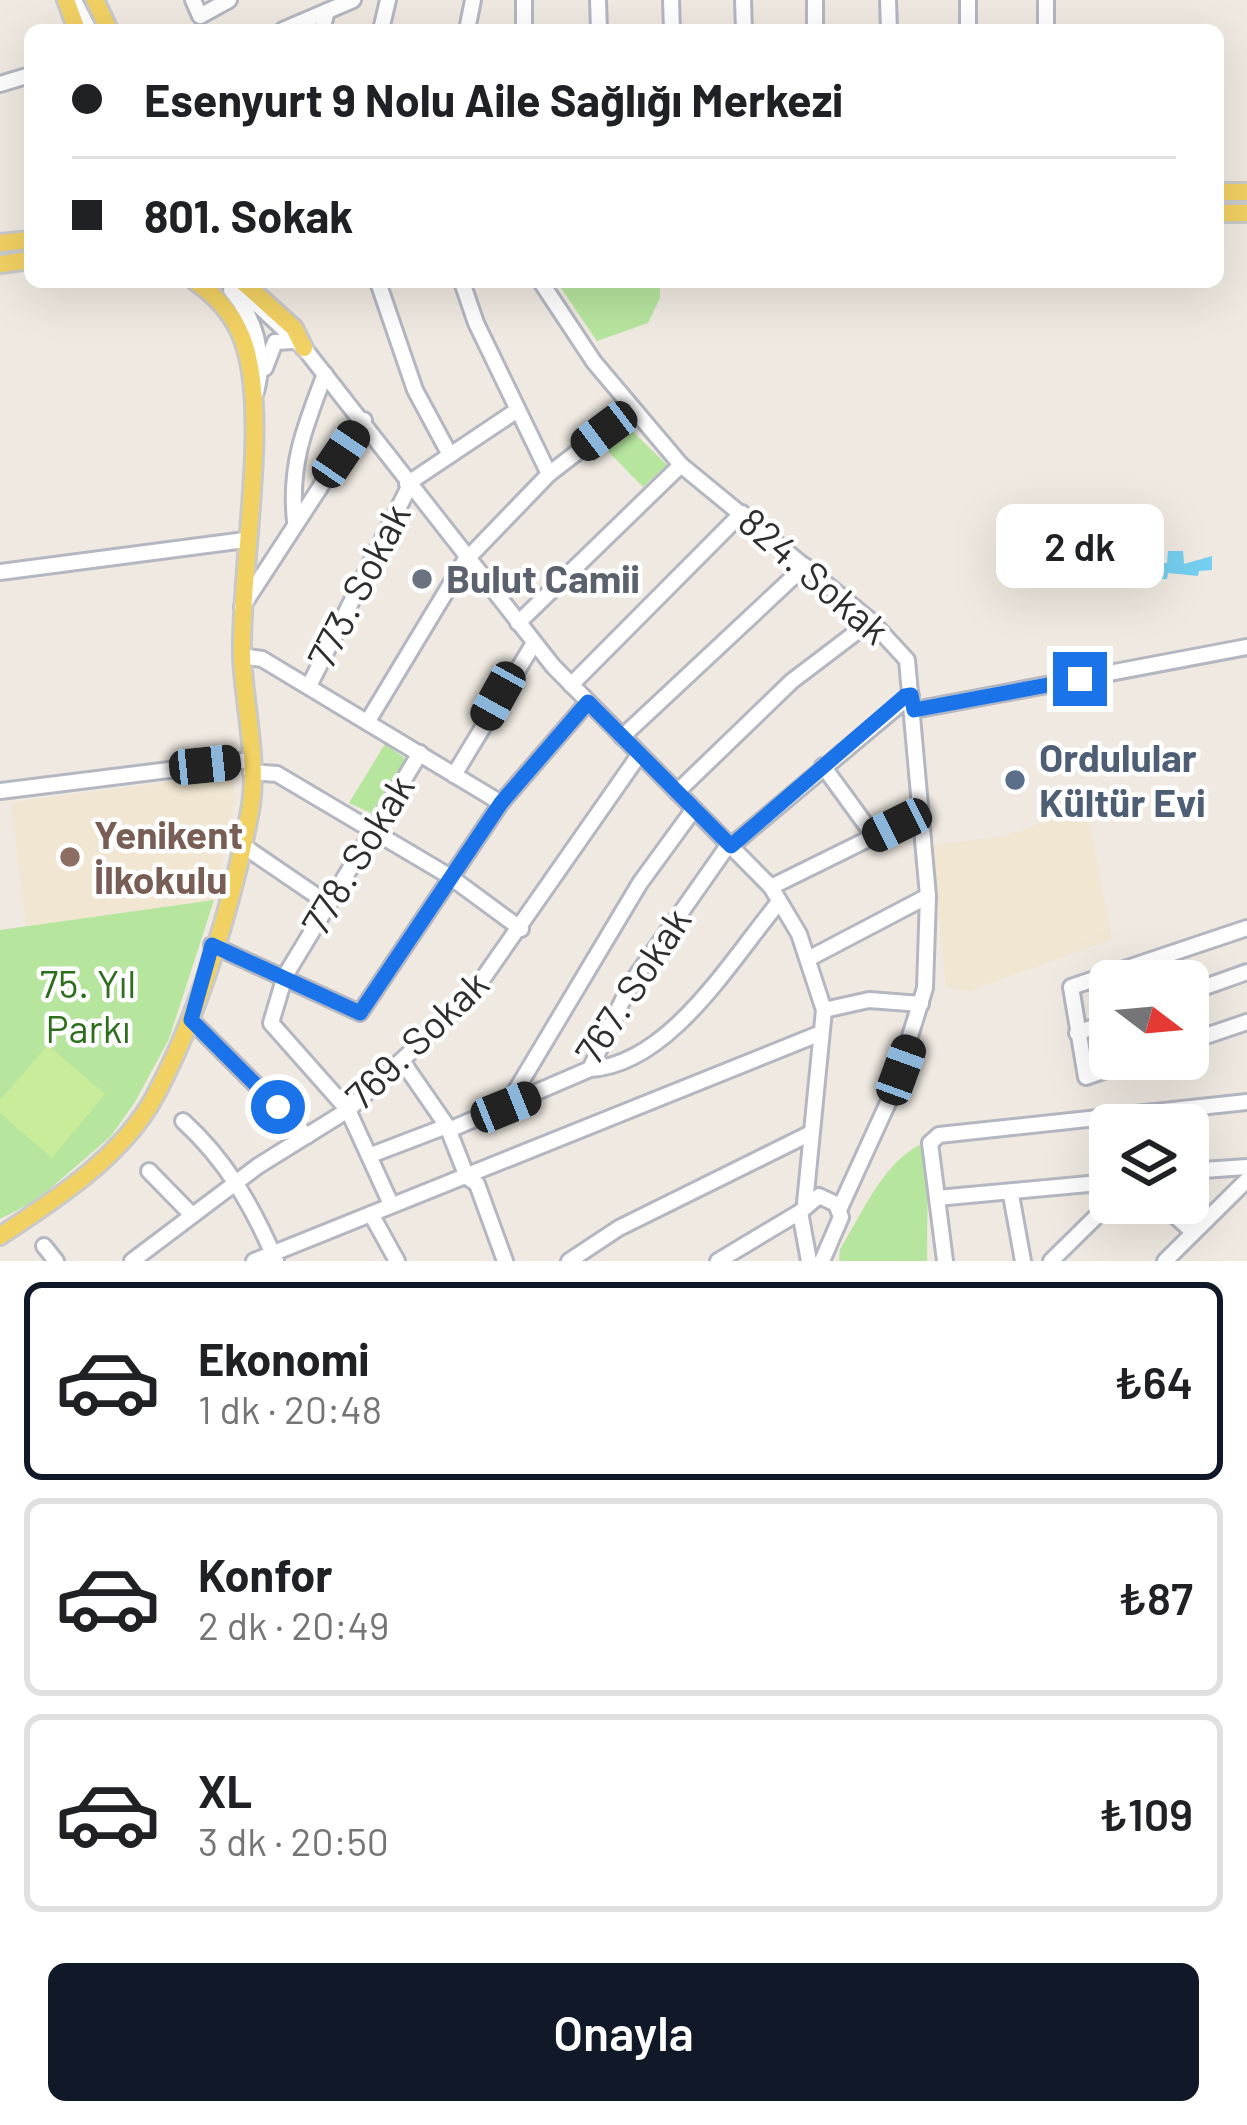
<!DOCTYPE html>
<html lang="tr">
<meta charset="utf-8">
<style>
body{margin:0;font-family:Barlow,sans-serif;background:#f6f6f6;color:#202124;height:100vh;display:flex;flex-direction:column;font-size:45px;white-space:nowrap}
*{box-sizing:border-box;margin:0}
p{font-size:39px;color:#757577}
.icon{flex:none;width:66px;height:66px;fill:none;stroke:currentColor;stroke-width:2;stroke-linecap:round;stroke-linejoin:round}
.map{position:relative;height:1261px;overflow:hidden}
.sheet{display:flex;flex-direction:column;background:#fff;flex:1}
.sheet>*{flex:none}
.top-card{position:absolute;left:24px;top:24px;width:1200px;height:264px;border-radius:18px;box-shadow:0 12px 48px #0002;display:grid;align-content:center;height:264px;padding:0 48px;background:#fff}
.needle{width:78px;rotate:106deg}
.fabs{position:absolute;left:1089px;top:960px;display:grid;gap:24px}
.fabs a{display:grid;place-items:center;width:120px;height:120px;border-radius:18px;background:#fff;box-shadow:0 12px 48px #0002;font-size:60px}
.end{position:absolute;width:54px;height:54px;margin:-27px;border:15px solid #1a73e8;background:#fff;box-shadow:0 0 0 6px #fff}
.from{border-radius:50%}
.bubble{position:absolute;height:84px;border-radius:18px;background:#fff;box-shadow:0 12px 48px #0002;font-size:39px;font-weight:600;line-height:84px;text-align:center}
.car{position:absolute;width:36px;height:72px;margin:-36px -18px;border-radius:15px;box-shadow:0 0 9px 3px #0007;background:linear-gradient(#222 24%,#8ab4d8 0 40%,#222 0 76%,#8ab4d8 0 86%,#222 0)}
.top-card b{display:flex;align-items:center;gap:42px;height:114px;font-size:45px}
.top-card b+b{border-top:3px solid #e0e0e0}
.top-card i{width:30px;height:30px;background:#202124}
ul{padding:21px 0 0;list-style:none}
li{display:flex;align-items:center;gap:36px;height:198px;margin:0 24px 18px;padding:0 24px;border:6px solid #e0e0e0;border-radius:18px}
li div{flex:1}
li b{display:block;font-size:45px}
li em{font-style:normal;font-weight:600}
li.selected{border-color:#111827}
li>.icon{width:108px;height:108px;stroke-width:1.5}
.primary-button{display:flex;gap:24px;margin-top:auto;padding:24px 48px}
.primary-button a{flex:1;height:138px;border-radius:18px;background:#111827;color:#fff;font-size:48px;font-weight:600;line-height:138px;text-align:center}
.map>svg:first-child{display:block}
</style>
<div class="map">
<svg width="1247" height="1261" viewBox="0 0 1247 1261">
<rect width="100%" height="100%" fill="#efe9e1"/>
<!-- education -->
<g fill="#f0e6d1">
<path d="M233,774l2,24 -21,102 -188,26 -15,-124z"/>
<path d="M1087,808l25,131 -143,52 -23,-4 -15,-142 75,-9z"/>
</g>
<!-- green -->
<g fill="#b6e59e">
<path d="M557,282h103v16l-12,25 -51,18z"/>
<path d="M624,423l43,42 -24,22 -44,-45z"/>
<path d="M385,744l22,16 -36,53 -22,-10z"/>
<path d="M214,900l-45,139 -34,63 -24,34 -74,64 -37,19v-289z"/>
<path d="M928,1141l-1,120h-88l1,-12c24,-38 45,-92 88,-108z"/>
</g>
<!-- pitch -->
<path fill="#c9ec9a" d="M48,1045l57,49 -53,64 -52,-45v-13z"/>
<!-- water -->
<path fill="#75cff0" d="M1168,551h15l1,13 28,-8v14l-13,1 -1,5 -30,-3 -1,6h-12l-1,-6h-15v5h-15v-14l30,-9 1,8h12z"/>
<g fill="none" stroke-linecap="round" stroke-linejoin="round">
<defs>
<g id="minor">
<path d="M74,0l15,30"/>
<path d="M193,0l7,16 29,-16"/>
<path d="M524,0v30"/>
<path d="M598,0l1,30"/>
<path d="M671,0l1,30"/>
<path d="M743,0l1,30"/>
<path d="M815,0v30"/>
<path d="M888,0l1,30"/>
<path d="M1046,0v30"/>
<path d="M283,30l70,-30"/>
<path d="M322,30l5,-19"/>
<path d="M381,30l7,-30"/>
<path d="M467,30l6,-30"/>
<path d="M968,30v-30"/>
<path d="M0,84l30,-9"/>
<path d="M233,282l71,66 249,318 218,221 28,47 25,76 -19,193"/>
<path d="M378,282l37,108 35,65"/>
<path d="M462,282l14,41 73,151"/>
<path d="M541,282l53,80 87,103 190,156 36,39 21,236 -3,92 -33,106 -53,116"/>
<path d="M231,290c24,28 35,65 25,102"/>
<path d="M265,368l10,-26 19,-1"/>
<path d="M407,484l109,-73"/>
<path d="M295,521c-6,-56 10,-95 30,-147"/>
<path d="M468,558l81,-84 83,-64"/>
<path d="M0,572l245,-32"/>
<path d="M242,607l122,-187"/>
<path d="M518,623l163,-158"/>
<path d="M242,656l20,3 239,144"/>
<path d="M571,685l171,-172"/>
<path d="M309,686l100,-199"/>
<path d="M914,710l333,-63"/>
<path d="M368,721l99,-164"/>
<path d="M622,737l183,-171"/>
<path d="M823,766l51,70"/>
<path d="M251,772l26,2 172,102 72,53"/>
<path d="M454,775l80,-132"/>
<path d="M0,791l249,-31"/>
<path d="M677,792l115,-111 79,-60"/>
<path d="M242,845l85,58"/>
<path d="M731,846l180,-151"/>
<path d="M771,887l148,-73"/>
<path d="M212,945l148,68 141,-210 87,-101"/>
<path d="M808,959l120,-63"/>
<path d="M1188,993l59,-21"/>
<path d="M824,1010l45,-10 52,4"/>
<path d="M191,1020l116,116"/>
<path d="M1077,1033l33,-12"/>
<path d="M1188,1042l59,-20"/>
<path d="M1138,1059l-52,18 -15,-90 176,-59"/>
<path d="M402,1061l45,65 20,51 10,7 28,77"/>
<path d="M590,1069c79,-4 141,-109 189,-167"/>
<path d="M506,1107l134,-224 54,-74"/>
<path d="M183,1121c43,39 70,86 93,140"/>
<path d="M449,1130l141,-61 40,-84 99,-141"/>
<path d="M371,1155l76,-29"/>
<path d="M149,1171l42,43"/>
<path d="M1188,1171l59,-4"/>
<path d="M1011,1195l12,66"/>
<path d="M937,1198l173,-16"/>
<path d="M390,1202l-42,-92 -77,-87 14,-47 135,-223"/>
<path d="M1161,1203l32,29"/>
<path d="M371,1214l26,47"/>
<path d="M44,1246l12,15"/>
<path d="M132,1261l126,-95 90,-56 122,-113 169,-242"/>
<path d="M254,1261l567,-228"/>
<path d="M569,1261l50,-33 192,-95"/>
<path d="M718,1261l82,-49"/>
<path d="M809,1261l-9,-49 19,-16 17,8 5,13 -19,44"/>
<path d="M945,1261l-15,-118 9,-8 308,-33"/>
<path d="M1051,1261l59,-58"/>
<path d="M1165,1261l82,-81"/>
</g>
<g id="major">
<path d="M66,0l11,30"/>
<path d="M95,0l14,30"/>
<path d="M1218,192h29"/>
<path d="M1218,213h29"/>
<path d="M0,243l30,-3"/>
<path d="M0,264l30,-4"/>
<path d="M243,282l51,46 10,20"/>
<path d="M0,1236c55,-36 123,-80 155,-140 44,-82 78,-193 95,-285 9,-49 -6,-106 -8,-155 -2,-87 27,-234 3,-310 -8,-27 -26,-48 -49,-64"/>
</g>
</defs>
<!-- minor casing -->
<use href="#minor" stroke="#b4b7c1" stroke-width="20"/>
<!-- major casing -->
<use href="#major" stroke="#c9c9c9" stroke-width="22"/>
<!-- minor -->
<use href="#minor" stroke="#fff" stroke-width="14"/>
<!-- major -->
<use href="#major" stroke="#f2d163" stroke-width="16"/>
</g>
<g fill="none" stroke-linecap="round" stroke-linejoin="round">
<!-- route -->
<path stroke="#1a73e8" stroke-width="15" d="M278,1107l-87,-87 21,-75 148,68 141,-210 87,-101 143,144 174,-150 6,-1 3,15 166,-31"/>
</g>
<!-- markers -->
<circle fill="#6b7280" stroke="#fff" stroke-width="4.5" cx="422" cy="579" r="12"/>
<circle fill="#5c6f8a" stroke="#fff" stroke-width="4.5" cx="1015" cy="780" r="12"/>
<circle fill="#8d6e63" stroke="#fff" stroke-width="4.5" cx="70" cy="857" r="12"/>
<g text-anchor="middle" stroke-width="9" stroke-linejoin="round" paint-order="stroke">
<!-- street labels -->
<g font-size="39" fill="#2e2e2e" stroke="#fff">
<text transform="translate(814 576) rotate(41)" y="14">824. Sokak</text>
<text transform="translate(359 586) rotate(-63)" y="14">773. Sokak</text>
<text transform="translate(358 855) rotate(-59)" y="14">778. Sokak</text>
<text transform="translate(633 986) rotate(-57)" y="14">767. Sokak</text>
<text transform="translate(417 1040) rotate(-44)" y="14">769. Sokak</text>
</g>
<!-- worship labels -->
<g font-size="39" font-weight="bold" fill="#5b616d" stroke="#fff" text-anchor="start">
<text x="446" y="593">Bulut Camii</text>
</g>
<!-- service labels -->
<g font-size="39" font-weight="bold" fill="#4e5e75" stroke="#fff" text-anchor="start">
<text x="1039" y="772">Ordulular<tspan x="1039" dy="45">Kültür Evi</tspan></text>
</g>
<!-- education labels -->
<g font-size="39" font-weight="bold" fill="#785e54" stroke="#fff" text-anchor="start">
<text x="94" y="849">Yenikent<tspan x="94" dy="45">İlkokulu</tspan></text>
</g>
<!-- park labels -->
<g font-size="39" fill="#2c6e1b" stroke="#fff">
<text x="88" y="998">75. Yıl<tspan x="88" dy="45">Parkı</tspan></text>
</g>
</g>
</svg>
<div class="fabs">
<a><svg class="needle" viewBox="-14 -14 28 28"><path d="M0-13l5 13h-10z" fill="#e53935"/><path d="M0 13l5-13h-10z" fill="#757577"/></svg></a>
<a><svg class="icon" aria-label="layers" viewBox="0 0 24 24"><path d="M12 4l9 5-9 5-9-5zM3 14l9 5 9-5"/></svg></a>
</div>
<i class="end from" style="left:278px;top:1107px"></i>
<i class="end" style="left:1080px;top:679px"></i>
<div class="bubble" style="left:996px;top:504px;width:168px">2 dk</div>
<i class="car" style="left:604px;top:431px;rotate:233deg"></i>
<i class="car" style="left:341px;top:454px;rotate:34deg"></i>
<i class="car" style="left:498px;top:696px;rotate:209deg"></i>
<i class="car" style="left:205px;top:765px;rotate:84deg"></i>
<i class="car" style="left:897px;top:825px;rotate:244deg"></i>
<i class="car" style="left:901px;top:1070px;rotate:20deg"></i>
<i class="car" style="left:506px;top:1107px;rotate:68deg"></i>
<div class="top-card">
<b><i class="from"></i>Esenyurt 9 Nolu Aile Sağlığı Merkezi</b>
<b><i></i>801. Sokak</b>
</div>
</div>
<section class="sheet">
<ul>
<li class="selected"><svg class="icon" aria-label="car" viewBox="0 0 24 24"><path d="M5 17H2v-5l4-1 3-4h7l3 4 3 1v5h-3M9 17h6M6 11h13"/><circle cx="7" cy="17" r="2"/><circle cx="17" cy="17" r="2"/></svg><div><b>Ekonomi</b><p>1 dk · 20:48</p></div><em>₺64</em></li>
<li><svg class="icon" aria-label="car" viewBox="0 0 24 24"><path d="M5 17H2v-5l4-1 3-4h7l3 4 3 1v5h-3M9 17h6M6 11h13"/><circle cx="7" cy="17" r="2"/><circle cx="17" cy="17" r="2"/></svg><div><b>Konfor</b><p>2 dk · 20:49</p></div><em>₺87</em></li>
<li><svg class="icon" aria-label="car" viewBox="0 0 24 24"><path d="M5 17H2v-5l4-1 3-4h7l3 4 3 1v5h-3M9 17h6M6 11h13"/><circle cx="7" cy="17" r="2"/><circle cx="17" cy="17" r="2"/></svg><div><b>XL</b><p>3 dk · 20:50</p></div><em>₺109</em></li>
</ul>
<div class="primary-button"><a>Onayla</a></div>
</section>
